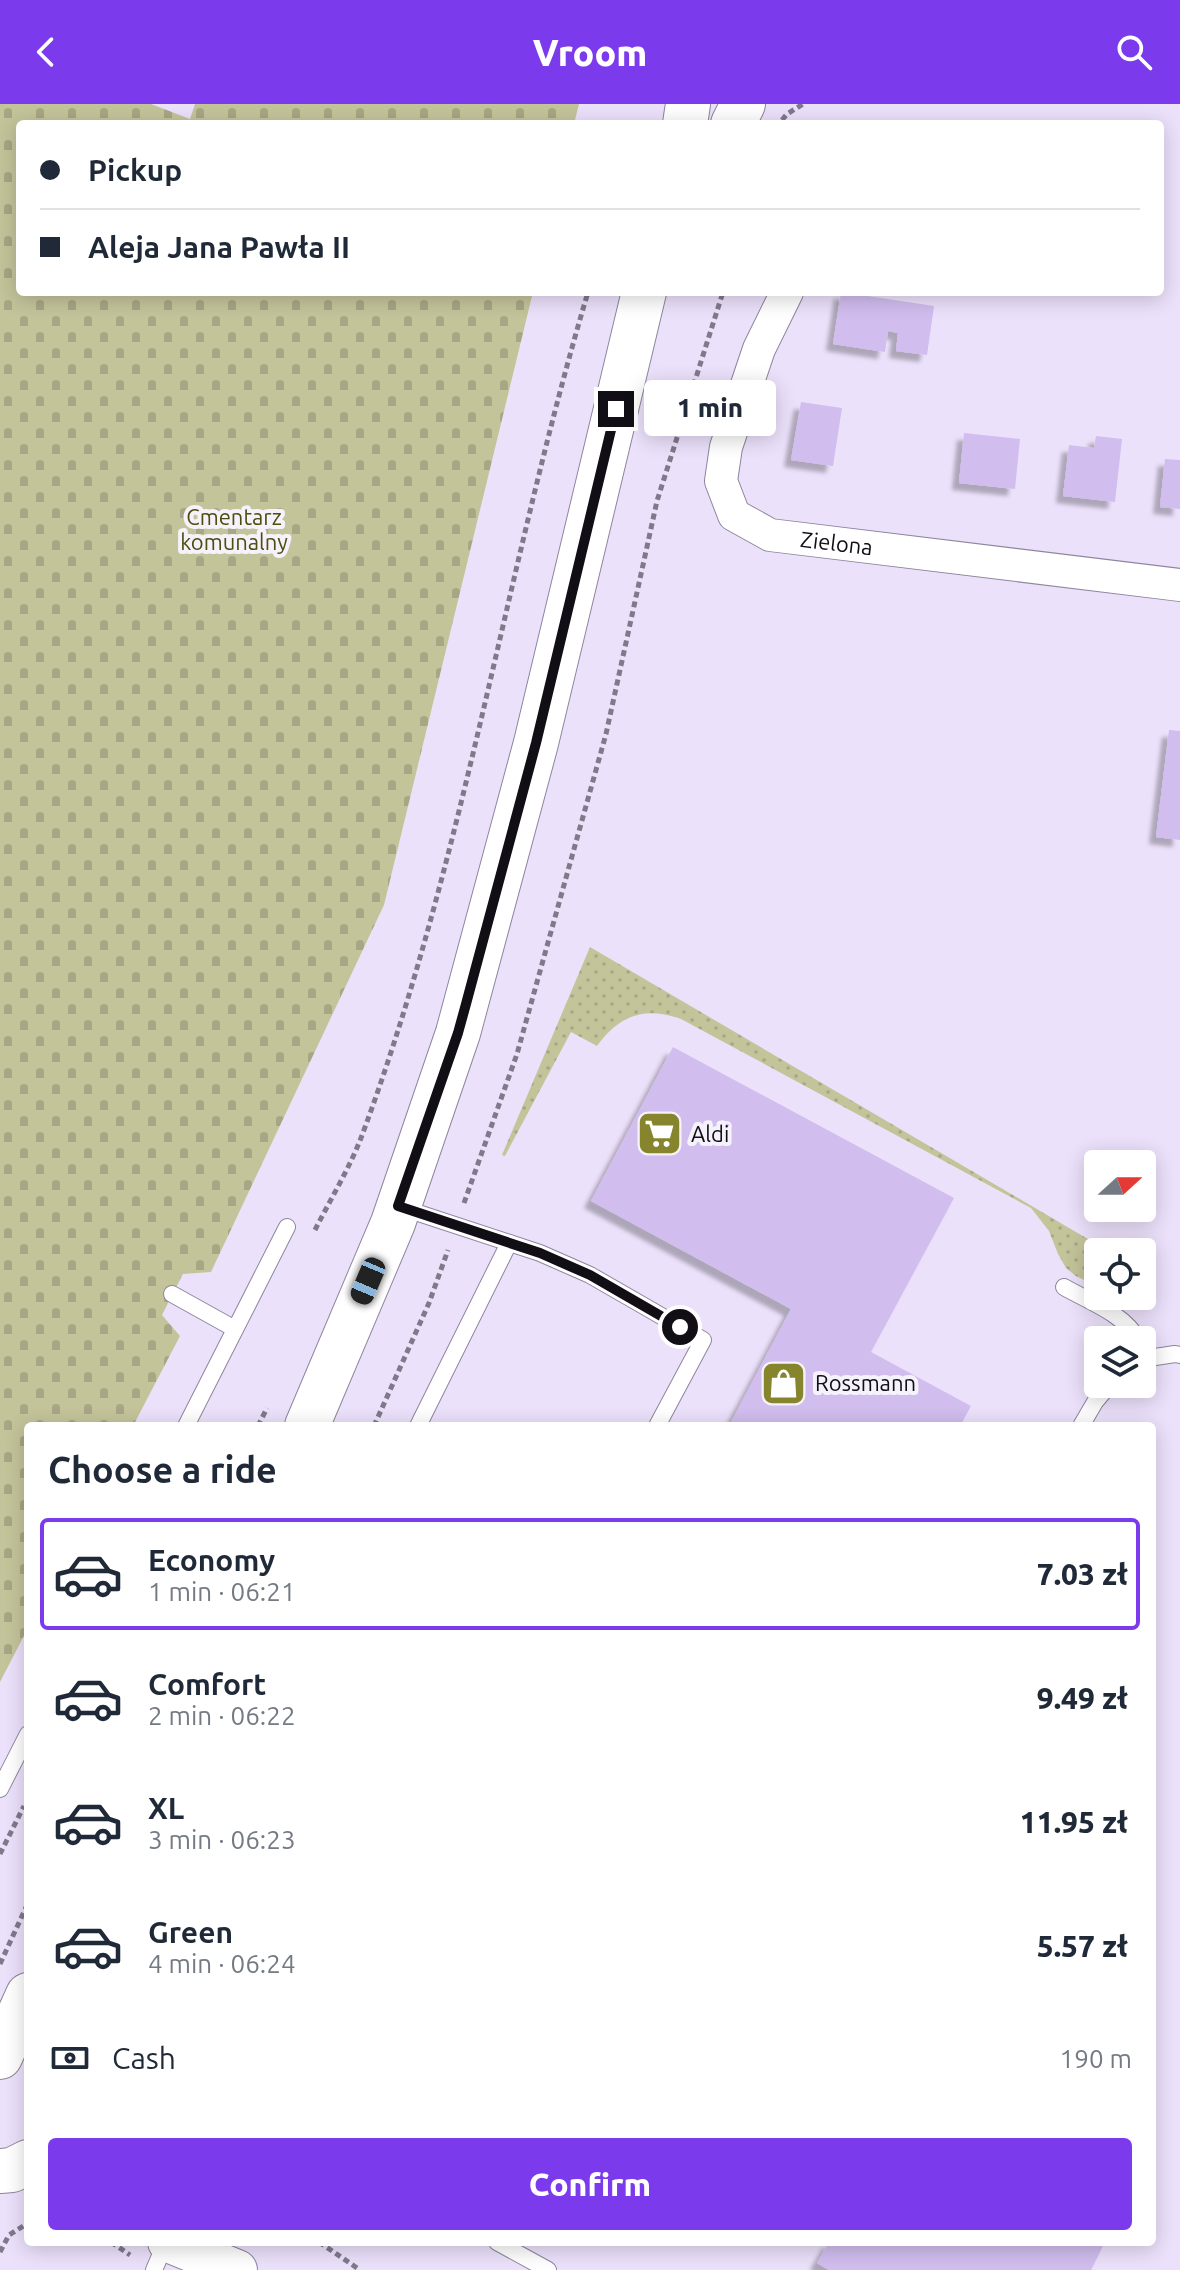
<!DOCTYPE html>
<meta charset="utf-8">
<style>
body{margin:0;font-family:Ubuntu,sans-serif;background:#f2f2f3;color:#1f2937;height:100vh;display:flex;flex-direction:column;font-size:30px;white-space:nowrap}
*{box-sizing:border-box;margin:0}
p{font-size:26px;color:#747a83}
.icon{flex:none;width:44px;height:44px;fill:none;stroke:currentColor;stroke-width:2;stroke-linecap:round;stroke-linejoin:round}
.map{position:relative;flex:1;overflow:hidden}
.panel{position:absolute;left:24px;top:1318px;width:1132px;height:824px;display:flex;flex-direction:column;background:#fff;border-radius:8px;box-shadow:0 4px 20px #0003}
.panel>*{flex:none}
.guide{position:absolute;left:16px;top:16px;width:1148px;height:176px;border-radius:8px;box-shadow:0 4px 20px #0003;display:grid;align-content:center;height:176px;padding:0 24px;background:#fff}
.needle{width:52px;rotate:69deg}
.fabs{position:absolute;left:1084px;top:1046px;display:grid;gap:16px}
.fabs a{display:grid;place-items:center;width:72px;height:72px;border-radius:8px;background:#fff;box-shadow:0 4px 20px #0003;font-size:40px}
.end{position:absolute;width:36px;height:36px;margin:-18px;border:10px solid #110e16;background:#fff;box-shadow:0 0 0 4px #fff}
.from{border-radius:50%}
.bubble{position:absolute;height:56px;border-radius:8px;background:#fff;box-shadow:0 4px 20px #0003;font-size:26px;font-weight:800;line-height:56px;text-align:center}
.car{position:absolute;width:24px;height:48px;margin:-24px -12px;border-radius:10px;box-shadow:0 0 6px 2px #0007;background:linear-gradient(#222 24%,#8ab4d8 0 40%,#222 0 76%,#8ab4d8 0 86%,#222 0)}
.guide b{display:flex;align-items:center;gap:28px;height:76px;font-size:30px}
.guide b+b{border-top:2px solid #e0e1e3}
.guide i{width:20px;height:20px;background:#1f2937}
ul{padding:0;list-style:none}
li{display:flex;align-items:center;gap:24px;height:112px;margin:0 16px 12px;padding:0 8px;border:4px solid transparent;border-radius:8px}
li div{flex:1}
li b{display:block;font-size:30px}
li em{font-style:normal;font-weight:800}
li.on{border-color:#7c3aed}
li>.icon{width:72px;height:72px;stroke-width:1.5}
h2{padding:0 24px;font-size:36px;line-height:96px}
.pay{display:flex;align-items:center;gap:20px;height:88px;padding:0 24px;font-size:30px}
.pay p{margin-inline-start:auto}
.button{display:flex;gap:16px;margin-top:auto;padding:16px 24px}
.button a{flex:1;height:92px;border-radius:8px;background:#7c3aed;color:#fff;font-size:32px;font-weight:800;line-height:92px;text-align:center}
header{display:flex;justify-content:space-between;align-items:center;height:104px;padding:0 24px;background:#7c3aed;color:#fff;font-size:36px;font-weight:800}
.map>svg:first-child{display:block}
</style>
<header><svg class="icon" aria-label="back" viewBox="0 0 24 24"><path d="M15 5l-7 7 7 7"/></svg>Vroom<svg class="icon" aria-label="search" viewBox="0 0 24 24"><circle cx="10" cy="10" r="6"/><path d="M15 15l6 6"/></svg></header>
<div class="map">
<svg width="1180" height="2166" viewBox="0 0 1180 2166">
<defs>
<pattern id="grass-dots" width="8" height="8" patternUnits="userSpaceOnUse" patternTransform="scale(2)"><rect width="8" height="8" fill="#c4c49b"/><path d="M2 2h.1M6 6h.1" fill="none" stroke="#a7a785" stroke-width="1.8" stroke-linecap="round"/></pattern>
<pattern id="cemetery-stones" width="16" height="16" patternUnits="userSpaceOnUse" patternTransform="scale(2)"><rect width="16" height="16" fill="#c4c49b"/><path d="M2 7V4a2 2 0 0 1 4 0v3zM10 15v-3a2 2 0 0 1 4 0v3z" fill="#a7a785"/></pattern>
<filter id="shadow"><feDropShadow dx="-7" dy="7" stdDeviation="2" flood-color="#0004"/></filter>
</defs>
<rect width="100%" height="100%" fill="#ece1fb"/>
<!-- grass -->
<path fill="url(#grass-dots)" d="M590,843l520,305h-12v35l-22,-11 -10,-8 -8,-14 -9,-23 -18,-23 -350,-189c-36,-13 -62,-4 -84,27l-26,-14 -66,124 -3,-1z"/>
<!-- cemetery -->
<path fill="url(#cemetery-stones)" d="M0,0h151l39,15 5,-15h384l-5,20h-554v168h513l-149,613 -173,367 -28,2 -21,41 18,21 -47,90h-105v202l-28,54z"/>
<!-- building -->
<g fill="#d1bdee" filter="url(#shadow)">
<path d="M841,188l93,14 -7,49 -31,-4 2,-18 -10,-2 -3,21 -52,-8z"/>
<path d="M801,298l41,6 -9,58 -42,-6z"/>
<path d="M964,329l56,6 -5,50 -56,-6z"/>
<path d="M1096,332l26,3 -7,63 -52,-6 6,-51 25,3z"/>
<path d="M1165,355l15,1v49l-20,-2z"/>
<path d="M1169,626l11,1v109l-24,-3z"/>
<path d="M673,943l281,151 -83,154 100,54 -11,20h-231l62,-117 -200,-108z"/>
<path d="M829,2138h276l-14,28h-262l-12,-7z"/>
</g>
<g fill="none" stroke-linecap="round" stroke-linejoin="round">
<defs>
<g id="service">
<path d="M400,1103l140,46 50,22 113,65 -46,86"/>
<path d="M1064,1183c24,14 61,27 74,53"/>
<path d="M172,1190l63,35"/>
<path d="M1142,1255l33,-5 5,1"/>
<path d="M186,1322l101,-199"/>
<path d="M418,1322l91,-183"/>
<path d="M1081,1322l14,-24 15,-18"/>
<path d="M0,1685l28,-55"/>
<path d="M497,2138l51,28"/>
<path d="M154,2166l12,-28"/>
</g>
<g id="minor">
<path id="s1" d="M787,188l-28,57 -33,98 -5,34 13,34 36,20 410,50"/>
</g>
<path id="tertiary" d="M168,2138l69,28"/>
<g id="secondary">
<path d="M685,20l3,-20"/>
<path d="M733,20l10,-20"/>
<path d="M307,1322l86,-203 65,-190 78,-290 108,-451"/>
<path d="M0,1953l28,-62"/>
<path d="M0,2067l12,-1 16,-8"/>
</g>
</defs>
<!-- service casing -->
<use href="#service" stroke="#8f859d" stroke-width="18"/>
<!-- minor casing -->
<use href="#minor" stroke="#8f859d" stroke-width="34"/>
<!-- tertiary casing -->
<use href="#tertiary" stroke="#8f859d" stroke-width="42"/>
<!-- secondary casing -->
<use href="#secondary" stroke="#8f859d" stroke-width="46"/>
<!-- path -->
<g stroke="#80798a" stroke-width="5" stroke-dasharray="6 4" stroke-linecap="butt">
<path d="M782,16l5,-6 16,-10"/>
<path d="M464,1099l53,-149 89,-320 51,-233 66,-209"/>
<path d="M315,1126c15,-30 34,-61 46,-92 102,-273 144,-567 227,-846"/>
<path d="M258,1322l9,-18"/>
<path d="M374,1322l55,-123 19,-53"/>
<path d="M0,1750l24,-48"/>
<path d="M0,1860l28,-61"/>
<path d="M111,2138l19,13"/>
<path d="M319,2138l41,28"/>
<path d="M0,2148l9,-17 19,-12"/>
</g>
<!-- service -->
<use href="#service" stroke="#fff" stroke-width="16"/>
<!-- minor -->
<use href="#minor" stroke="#fff" stroke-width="32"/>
<!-- tertiary -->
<use href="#tertiary" stroke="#fff" stroke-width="40"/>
<!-- secondary -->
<use href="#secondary" stroke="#fff" stroke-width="44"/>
</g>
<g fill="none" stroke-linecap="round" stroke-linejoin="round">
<!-- route -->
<path stroke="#110e16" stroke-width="10" d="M616,305l-80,334 -70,261 -8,29 -60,173 142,47 50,22 90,52"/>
</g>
<!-- icons -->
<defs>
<symbol id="supermarket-square" viewBox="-11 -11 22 22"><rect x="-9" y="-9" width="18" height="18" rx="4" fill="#86842d" stroke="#f6f2fc"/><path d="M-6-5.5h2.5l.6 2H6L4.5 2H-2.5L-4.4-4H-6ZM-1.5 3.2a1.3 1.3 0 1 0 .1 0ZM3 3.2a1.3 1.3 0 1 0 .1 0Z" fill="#fff"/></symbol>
<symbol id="shop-square" viewBox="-11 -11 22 22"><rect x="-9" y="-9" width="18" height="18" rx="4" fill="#86842d" stroke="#f6f2fc"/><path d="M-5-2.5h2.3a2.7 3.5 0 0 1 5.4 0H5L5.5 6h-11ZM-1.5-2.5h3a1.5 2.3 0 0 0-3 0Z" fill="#fff"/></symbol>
</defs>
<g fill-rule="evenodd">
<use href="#supermarket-square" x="634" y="1004" width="51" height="51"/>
<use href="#shop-square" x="758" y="1254" width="51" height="51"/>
</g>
<g text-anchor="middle" stroke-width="8" stroke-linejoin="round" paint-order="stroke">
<!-- park labels -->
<g font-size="22" fill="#4f4d0e" stroke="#f6f2fc">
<text x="234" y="421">Cmentarz<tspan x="234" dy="25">komunalny</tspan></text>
</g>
<!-- street labels -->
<g font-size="22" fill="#110e16" stroke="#f6f2fc">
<text dy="8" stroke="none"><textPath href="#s1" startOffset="346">Zielona</textPath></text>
</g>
<!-- poi labels -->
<g font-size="22" fill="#110e16" stroke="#f6f2fc" text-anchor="start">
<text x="691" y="1038">Aldi</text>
<text x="815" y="1287">Rossmann</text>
</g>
</g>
</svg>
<div class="fabs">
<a><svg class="needle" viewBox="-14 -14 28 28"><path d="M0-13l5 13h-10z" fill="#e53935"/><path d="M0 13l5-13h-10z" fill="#747a83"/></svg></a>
<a><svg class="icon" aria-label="locate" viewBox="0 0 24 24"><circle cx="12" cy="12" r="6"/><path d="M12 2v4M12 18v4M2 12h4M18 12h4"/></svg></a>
<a><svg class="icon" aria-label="layers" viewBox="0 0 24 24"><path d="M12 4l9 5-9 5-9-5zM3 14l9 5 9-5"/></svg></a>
</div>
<i class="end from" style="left:680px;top:1223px"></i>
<i class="end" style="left:616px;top:305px"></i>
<div class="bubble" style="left:644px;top:276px;width:132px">1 min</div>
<i class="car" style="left:368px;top:1177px;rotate:203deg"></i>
<div class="guide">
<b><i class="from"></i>Pickup</b>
<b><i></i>Aleja Jana Pawła II</b>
</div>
<section class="panel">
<h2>Choose a ride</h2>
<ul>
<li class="on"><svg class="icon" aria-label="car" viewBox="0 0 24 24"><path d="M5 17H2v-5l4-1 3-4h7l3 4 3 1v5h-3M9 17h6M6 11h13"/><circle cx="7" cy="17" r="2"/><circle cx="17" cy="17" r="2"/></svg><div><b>Economy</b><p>1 min · 06:21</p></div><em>7.03 zł</em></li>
<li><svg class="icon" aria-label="car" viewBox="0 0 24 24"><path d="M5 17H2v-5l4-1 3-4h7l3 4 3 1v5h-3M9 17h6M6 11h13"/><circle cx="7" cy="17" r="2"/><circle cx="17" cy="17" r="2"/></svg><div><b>Comfort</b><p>2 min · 06:22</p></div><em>9.49 zł</em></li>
<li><svg class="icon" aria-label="car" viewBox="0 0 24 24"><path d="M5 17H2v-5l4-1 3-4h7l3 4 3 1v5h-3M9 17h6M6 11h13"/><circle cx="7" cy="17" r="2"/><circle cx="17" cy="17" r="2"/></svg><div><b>XL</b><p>3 min · 06:23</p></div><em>11.95 zł</em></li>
<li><svg class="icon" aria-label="car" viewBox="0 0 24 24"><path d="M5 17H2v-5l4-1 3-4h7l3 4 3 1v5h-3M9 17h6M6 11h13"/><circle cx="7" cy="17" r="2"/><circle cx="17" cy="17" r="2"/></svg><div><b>Green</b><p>4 min · 06:24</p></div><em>5.57 zł</em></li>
</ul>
<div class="pay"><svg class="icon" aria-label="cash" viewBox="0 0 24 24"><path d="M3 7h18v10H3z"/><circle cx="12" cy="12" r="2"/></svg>Cash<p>190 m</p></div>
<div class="button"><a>Confirm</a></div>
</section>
</div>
